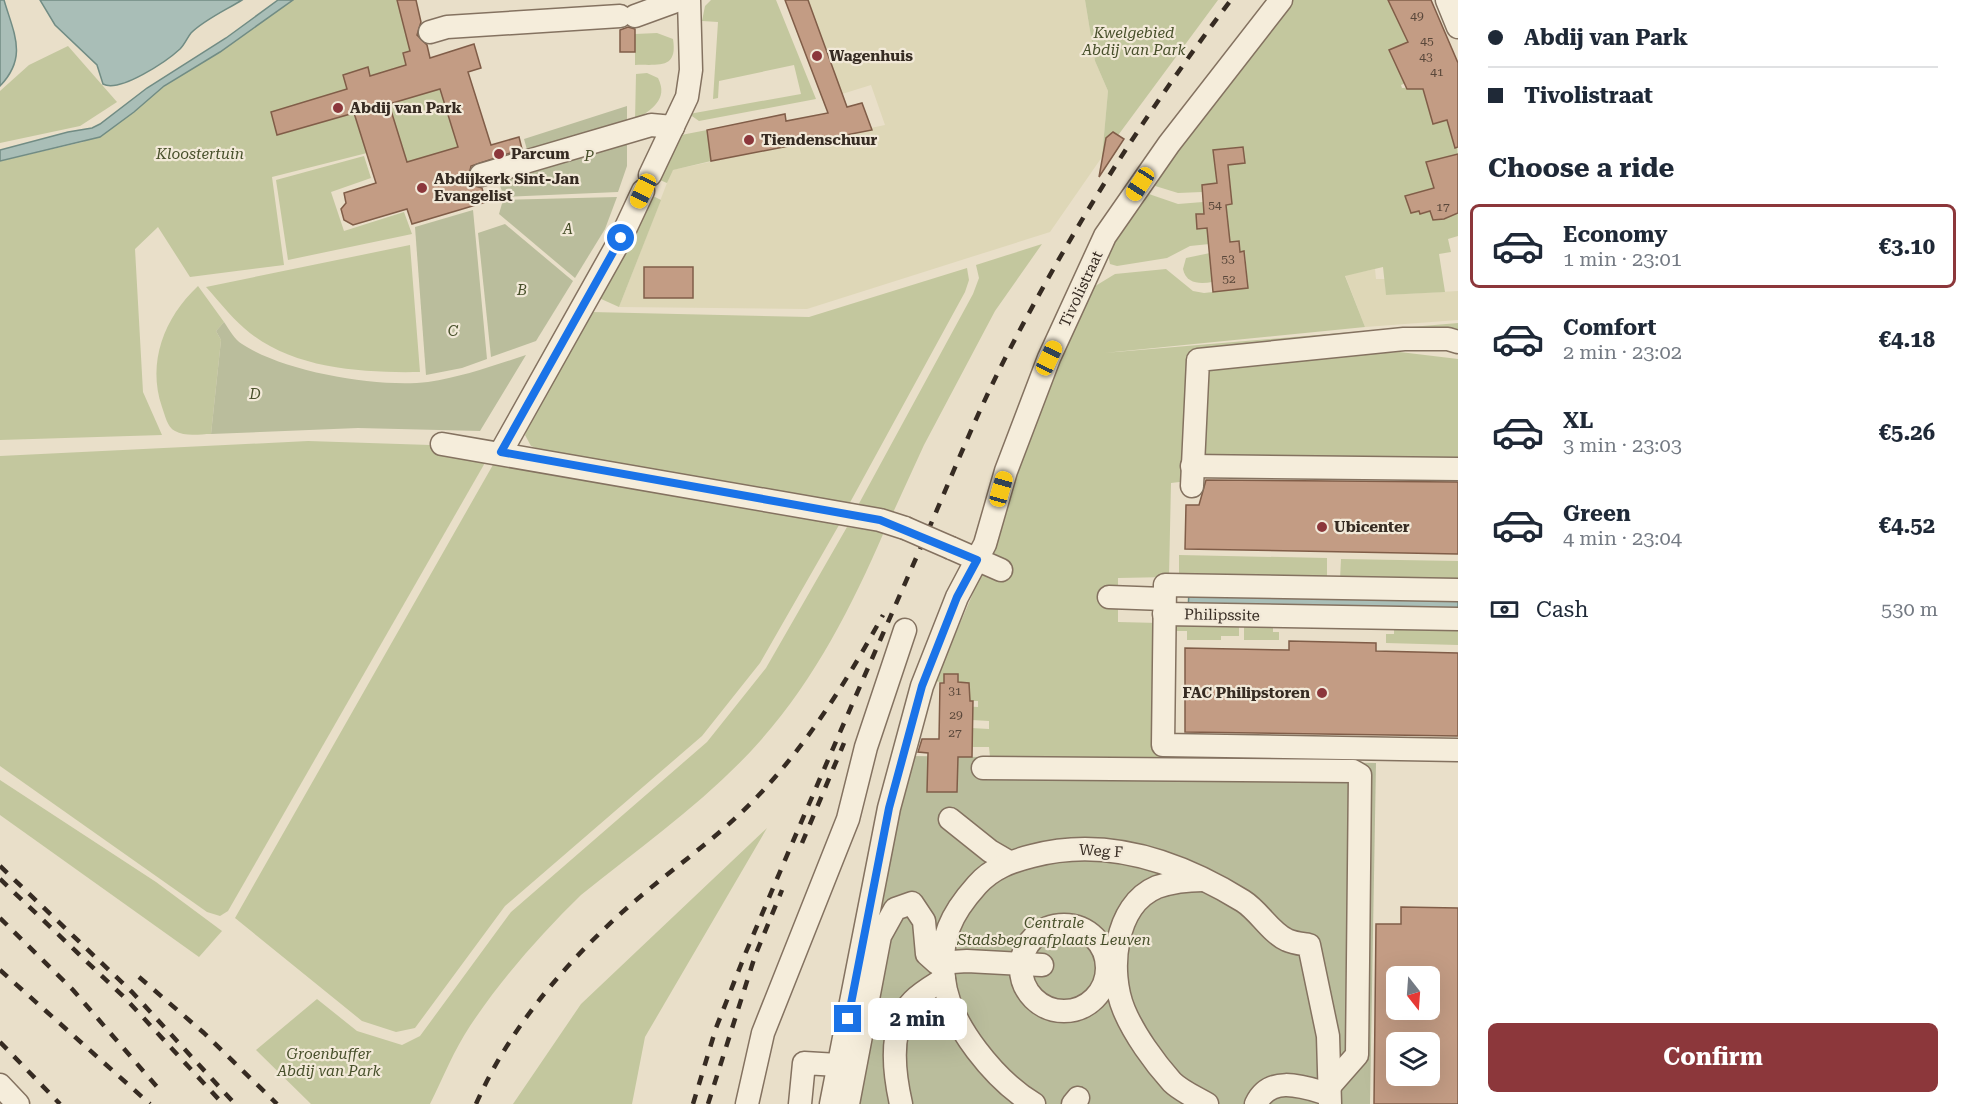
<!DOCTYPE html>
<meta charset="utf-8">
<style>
body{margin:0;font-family:"Roboto Serif",serif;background:#f2f2f3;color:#1f2937;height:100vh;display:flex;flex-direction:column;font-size:22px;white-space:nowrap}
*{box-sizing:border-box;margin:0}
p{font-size:20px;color:#747a83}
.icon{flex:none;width:33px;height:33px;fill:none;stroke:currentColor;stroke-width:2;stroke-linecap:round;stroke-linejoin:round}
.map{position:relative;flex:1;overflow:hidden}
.drawer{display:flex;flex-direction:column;background:#fff;width:510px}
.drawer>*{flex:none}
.guide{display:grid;align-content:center;height:132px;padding:0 30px;background:#fff}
.needle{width:39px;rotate:163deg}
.tools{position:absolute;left:1386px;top:966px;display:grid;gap:12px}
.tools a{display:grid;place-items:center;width:54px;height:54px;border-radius:9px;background:#fff;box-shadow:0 6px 24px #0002;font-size:30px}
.end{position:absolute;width:27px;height:27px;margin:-14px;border:8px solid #1a73e8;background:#fff;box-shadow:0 0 0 3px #fff}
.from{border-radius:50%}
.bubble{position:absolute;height:42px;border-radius:9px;background:#fff;box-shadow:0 6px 24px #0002;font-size:20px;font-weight:700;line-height:42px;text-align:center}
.car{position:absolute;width:18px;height:36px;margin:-18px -9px;border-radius:8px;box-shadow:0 0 4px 2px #0007;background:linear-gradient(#f5c518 24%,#345 0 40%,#f5c518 0 76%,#345 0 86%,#f5c518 0)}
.guide b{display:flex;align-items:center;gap:21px;height:57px;font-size:22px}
.guide b+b{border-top:2px solid #e0e1e3}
.guide i{width:15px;height:15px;background:#1f2937}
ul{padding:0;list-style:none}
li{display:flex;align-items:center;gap:18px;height:84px;margin:0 12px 9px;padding:0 18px;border:3px solid transparent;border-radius:9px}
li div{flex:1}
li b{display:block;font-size:22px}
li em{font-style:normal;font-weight:700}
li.current{border-color:#8c373b}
li>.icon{width:54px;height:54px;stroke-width:1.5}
h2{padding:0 30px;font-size:27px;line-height:72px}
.pay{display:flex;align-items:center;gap:15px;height:66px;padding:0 30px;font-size:22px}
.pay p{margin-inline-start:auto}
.action{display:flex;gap:12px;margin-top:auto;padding:12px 30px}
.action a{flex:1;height:69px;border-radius:9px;background:#8c373b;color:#fff;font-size:24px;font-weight:700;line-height:69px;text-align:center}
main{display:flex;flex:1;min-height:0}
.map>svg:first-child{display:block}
</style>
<main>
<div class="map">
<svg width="1458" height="1104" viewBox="0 0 1458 1104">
<rect width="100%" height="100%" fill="#e9dfc9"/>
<!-- farmland -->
<g fill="#ded7b7">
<path d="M808,0h277l10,61 13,30 -6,66 -52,75 -243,77 -188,-2 53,-137 213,-45 -14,-40 -29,9z"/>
<path d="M1375,269l1,10h9l1,16 72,-4v29l-93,7 -20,-52z"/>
</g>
<!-- green -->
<g fill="#c3c79e">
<path d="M293,0h104l13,51 -7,2 3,12 -36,11 -3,-9 -23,8 3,14 -76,24 7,22 76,-22 13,40 -95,24 12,88 -94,12 -32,-50 -23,22 8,143 19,43 -162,5v-279l83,-19 51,-30 30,-26 56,-34z"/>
<path d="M711,0h65l40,99 -117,22 -10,-7 112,-20 -7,-29 -75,16 -1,17 -5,1 5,-77 -16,-1 3,-15z"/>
<path d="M1085,0h133l-116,157 6,-66 -13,-30z"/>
<path d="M1287,0h103l6,18 22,20 -29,12 9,19 30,5 -27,11 1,3 27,-1 3,37 15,-4 7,25h3l1,9 -32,9 3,9 17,12 -41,12 6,17 8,-2 2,3 9,-3 3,9 25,-7v23l-10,3 3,13 -12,2 6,38 -59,3 -3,-28 -38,9 20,51 -261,26 354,-30v19l-260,18 -10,121 -17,2 -2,94 -51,1v44l41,1 5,137 -174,-3 -1,-10h-17l-1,-19 18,1v-8l-17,-1 -14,-14 20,1v-6h-8l-1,-18 -11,-1 -14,-8v9l-9,-2 36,-83 86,-234 35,-76 23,-14 51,-5 27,22 11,2 44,-5 -3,-36h-5l-1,-11 -49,5 -23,12 -50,8 -7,-2 -2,-10 38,-61 32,11 25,-2 4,12 -11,1 32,11 -2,-21 6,-1 -3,-22 -27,3v7l-24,1 -26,-8z"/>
<path d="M657,33l16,6c5,31 -15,25 -38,26v-31z"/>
<path d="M68,46l49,56 -37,24 -80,17v-52l29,-26z"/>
<path d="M647,73l11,5c11,22 -7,31 -23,43l1,-47z"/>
<path d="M440,89l18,58 -51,15 -18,-58z"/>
<path d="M707,130l4,31 -38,9 -6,13 -12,-5 21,-42z"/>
<path d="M364,156l7,22 -40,14 13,39 60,-19 8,22 -124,26 -12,-80z"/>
<path d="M649,194l12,6 -42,107 -20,-9z"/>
<path d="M1042,244l-47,67 -71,134 -33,72 -35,-8 117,-215 6,-16 -3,-13z"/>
<path d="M410,245l10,127c-59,1 -130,-3 -176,-44 -14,-12 -25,-27 -38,-41z"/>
<path d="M1210,253l2,29c-12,2 -26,2 -29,-13l3,-11z"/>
<path d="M967,268l2,12 -4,12 -118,216 -301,-56 -15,-6 -6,-11 6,-18 60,-105 218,5z"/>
<path d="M198,286l26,36 -8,9 5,9 -10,94c-11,0 -26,3 -36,-3 -8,-4 -10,-16 -13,-24 -15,-45 2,-89 36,-121z"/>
<path d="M1400,352l58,7v102l-256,-4 4,-94z"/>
<path d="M308,441l122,4 56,16 -258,450 -8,5 -13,-4 -207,-146v-310z"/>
<path d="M494,463l345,62 -79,138 -58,73 -197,170 -90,122 -19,4 -34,-11 -127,-103z"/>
<path d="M847,527l37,5c-32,74 -69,147 -123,208 -52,59 -119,106 -180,155 -41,40 -79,83 -111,131 -16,24 -27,52 -40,78h-119l-55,-54 61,-51 40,32 45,14 18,-9 91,-124 196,-170 59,-74z"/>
<path d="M1179,555l148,3v22l-148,-2z"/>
<path d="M1341,559l117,2v21l-118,-2z"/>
<path d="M1171,622h68v14h-18v4h-34v-9h-16z"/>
<path d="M1244,622h29v10h6v8h-35z"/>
<path d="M1394,625l64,2v18l-72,-2v-9h8z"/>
<path d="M0,780l156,102 66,49 -23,26 -199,-142z"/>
<path d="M767,828l-122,209 -13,67h-119l68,-100z"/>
</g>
<!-- cemetery -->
<g fill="#babd9c">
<path d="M627,106v60l-9,26 -114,5 -8,-23 35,-10 -7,-25z"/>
<path d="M617,197l-12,32 -30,49 -76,-64 4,-14z"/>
<path d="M473,210l14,149 -25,9 -36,7 -11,-148z"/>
<path d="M505,224l68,57 -37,60 -45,16 -13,-124z"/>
<path d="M224,322c5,7 10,17 18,22 42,28 136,44 186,38 34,-5 65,-16 98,-27l-46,76 -122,-3 -147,6 10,-94 -5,-9z"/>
<path d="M912,756l464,7 -6,341h-531z"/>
</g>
<!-- water -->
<g fill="#a9beb7" stroke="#718c84" stroke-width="1.5">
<path d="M0,0h4c10,34 24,57 -4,86z"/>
<path d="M40,0h202c-16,10 -38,20 -51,33 -4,5 -6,11 -11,16 -13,12 -60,44 -77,35l-6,-19 -42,-40z"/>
<path d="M278,0h15l-73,52 -56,34 -30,26 -34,25 -100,24v-11l68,-18 24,-4 8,-4 47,-36 79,-50z"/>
<path d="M1189,591l269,3v20l-270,-3z"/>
</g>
<!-- building -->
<g fill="#c39c84" stroke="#805d48" stroke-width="1.5" fill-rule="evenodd">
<path d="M397,0h19l5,22 -4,13 10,10 3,13 44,-14 7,24 -13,4 23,73 28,-8 3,12 -51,17 -3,13 4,6 10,3 4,14 -74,22 -5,-15 -54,16 -9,-5 -3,-11 5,-6 -2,-10 32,-10 -22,-70 -77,22 -6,-23 76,-23 -4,-14 25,-8 2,9 36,-11 -3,-12 7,-2zM440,89l18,58 -51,15 -18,-58z"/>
<path d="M785,0h23l39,107 15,-4 10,27 -161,31 -4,-31 78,-16 1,7 42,-8z"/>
<path d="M1388,0h43l27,63v84l-3,1 -8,-28 -14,4 -10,-35h-16l-18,-39 19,-8z"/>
<path d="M628,27l7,2v23h-15v-22z"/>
<path d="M1113,132l11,7 -25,38 7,-39z"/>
<path d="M1243,147l2,16 -17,2 4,39 -6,1 4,37 9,-1 1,11 4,-1 4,37 -35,4 -6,-64 -10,1 -1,-15h8l-2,-29 15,-2 -4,-33z"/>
<path d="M1458,154v59l-14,6 -11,1 -3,-9 -10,3 -1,-3 -8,2 -6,-17 29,-8 -8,-26z"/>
<rect x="644" y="267" width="49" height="31"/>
<path d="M1206,480l252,2v72l-273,-5 1,-44h13z"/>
<path d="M1289,641l87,2v8l82,2v83l-273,-4v-84l104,2z"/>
<path d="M944,674h14v8l11,1 1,18h3l-1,56h-14l-1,35h-30l1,-39 -10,-1 4,-13h17l1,-56h4z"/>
<path d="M1401,907l57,1v196h-84l2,-180h25zM1396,976h34v34h-34zM1396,1042h34v34h-34z"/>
</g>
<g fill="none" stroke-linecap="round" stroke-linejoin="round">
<defs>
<g id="minor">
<path d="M1447,0l11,27"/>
<path d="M635,16l44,-16"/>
<path d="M430,32l17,-5 173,-11"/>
<path d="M481,175l170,-50 22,2"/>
<path d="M650,175l37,-78 4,-27 -2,-70"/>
<path d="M442,444l438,76 25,8"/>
<path d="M501,452l120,-214 22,-47"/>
<path d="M1192,466l266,3"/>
<path d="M1192,486l6,-126 206,-21h44l10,3"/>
<path d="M951,548l50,22"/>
<path d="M1458,590l-293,-5 -2,160 295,5"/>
<path d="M1109,597l55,2"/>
<path d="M1164,614l294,5"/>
<path d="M983,768l370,3 7,4 -3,280 -29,33"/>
<path d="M950,819l40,32 19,11"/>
<path d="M1203,880c-16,0 -31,2 -46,7 -43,18 -49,85 -33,123 10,24 30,52 48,72 9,9 25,16 35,22"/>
<circle cx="1064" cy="968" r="43"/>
<path d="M0,1085l18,19"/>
<path d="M747,1104l16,-71 85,-214 18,-72 39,-117"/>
<path d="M800,1104l4,-41 34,2"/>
<path d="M831,1104l58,-296 33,-122 35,-89 28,-53 21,-73 43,-113 56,-122 64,-92 112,-144"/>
<path d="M848,1104l32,-168 15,-27 17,-6 12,18 3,33 10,9 30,-2 75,4"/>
<path d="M901,1104c-7,-31 -13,-78 12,-103 9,-9 20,-15 31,-22"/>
<path d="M1034,1104c-38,-23 -85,-79 -90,-125 -5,-41 7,-65 33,-94 15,-17 35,-24 55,-29 75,-20 148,6 211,45 16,10 27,31 44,39 6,3 16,4 22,5l19,91 2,68"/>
<path d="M1073,1104l5,-6"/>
<path d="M1256,1104c14,-30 48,-17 72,-10"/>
</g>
</defs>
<!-- minor casing -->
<use href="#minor" stroke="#847260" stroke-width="25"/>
<!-- minor -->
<use href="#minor" stroke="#f5eddb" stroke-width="22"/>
<!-- rail -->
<g stroke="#362b22" stroke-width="4.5" stroke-dasharray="10 10" stroke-linecap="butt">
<path d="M802,843l42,-100"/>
<path d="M0,866l132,126 103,112"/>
<path d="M0,879l126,120 97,105"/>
<path d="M0,918l73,72 85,98"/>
<path d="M0,970l150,134"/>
<path d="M139,977l65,56 73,71"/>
<path d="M0,1042l60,62"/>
<path d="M476,1104c34,-77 90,-142 152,-197 41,-36 87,-67 125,-106 53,-54 94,-120 130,-186"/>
<path d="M693,1104l23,-76 30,-76c56,-133 113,-264 171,-396 31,-70 59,-143 95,-211 63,-121 136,-236 219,-345"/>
<path d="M708,1104l47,-148 27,-66"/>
</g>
<defs>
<path id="minor-bridge" d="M905,528l46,20"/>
</defs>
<!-- minor-bridge casing -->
<use href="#minor-bridge" stroke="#847260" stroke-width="25" stroke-linecap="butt"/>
<!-- minor-bridge -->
<use href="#minor-bridge" stroke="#f5eddb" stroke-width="22"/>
</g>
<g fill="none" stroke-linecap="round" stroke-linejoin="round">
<!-- route -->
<path stroke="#1a73e8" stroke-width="8" d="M621,238l-120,214 379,68 97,40 -20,37 -35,89 -33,122 -41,211"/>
</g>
<!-- markers -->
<g fill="#8c373b" stroke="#f2e9d8" stroke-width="2">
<circle cx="817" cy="56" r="6"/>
<circle cx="338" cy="108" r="6"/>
<circle cx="749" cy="140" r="6"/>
<circle cx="499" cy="154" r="6"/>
<circle cx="422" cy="188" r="6"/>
<circle cx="1322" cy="527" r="6"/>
<circle cx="1322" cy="693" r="6"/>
</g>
<g text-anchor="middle" stroke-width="4.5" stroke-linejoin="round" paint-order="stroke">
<!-- number labels -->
<g font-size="12" fill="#59473a">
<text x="1417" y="20">49</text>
<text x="1427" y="45">45</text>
<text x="1426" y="61">43</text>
<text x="1437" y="76">41</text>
<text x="1215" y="209">54</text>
<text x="1443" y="211">17</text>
<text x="1228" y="263">53</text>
<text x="1229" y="283">52</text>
<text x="955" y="695">31</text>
<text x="956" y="719">29</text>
<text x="955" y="737">27</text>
</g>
<!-- park labels -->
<g font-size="15" font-style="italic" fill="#48502b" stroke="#f2e9d8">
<text x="1134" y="38">Kwelgebied<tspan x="1134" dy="17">Abdij van Park</tspan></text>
<text x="200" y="159">Kloostertuin</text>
<text x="589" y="161">P</text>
<text x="568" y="234">A</text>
<text x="522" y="295">B</text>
<text x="453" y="336">C</text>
<text x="255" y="399">D</text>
<text x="1054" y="928">Centrale<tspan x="1054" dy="17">Stadsbegraafplaats Leuven</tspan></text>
<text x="329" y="1059">Groenbuffer<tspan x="329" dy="17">Abdij van Park</tspan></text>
</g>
<!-- poi labels -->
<g font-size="15" font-weight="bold" fill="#362b22" stroke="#f2e9d8" text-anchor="start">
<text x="829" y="61">Wagenhuis</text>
<text x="350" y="113">Abdij van Park</text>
<text x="761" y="145">Tiendenschuur</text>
<text x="511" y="159">Parcum</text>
<text x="434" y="184">Abdijkerk Sint-Jan<tspan x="434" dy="17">Evangelist</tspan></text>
<text x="1334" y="532">Ubicenter</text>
<text x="1310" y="698" text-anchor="end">FAC Philipstoren</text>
</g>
<!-- street labels -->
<g font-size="15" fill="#362b22" stroke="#f2e9d8">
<text transform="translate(1081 289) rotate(-65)" y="5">Tivolistraat</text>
<text transform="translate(1222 615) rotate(1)" y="5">Philipssite</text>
<text transform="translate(1101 851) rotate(3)" y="5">Weg F</text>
</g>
</g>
</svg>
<div class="tools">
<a><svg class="needle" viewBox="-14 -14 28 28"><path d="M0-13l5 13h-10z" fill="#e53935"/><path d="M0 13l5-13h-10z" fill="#747a83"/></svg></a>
<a><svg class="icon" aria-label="layers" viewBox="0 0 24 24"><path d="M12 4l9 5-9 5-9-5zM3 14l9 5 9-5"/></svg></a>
</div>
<i class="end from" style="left:621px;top:238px"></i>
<i class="end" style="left:848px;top:1019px"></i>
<div class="bubble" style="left:868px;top:998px;width:99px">2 min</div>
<i class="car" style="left:1140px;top:184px;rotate:213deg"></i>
<i class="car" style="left:643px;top:191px;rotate:205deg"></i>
<i class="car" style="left:1049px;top:358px;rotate:25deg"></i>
<i class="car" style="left:1001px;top:489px;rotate:16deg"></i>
</div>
<section class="drawer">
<div class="guide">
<b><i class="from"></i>Abdij van Park</b>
<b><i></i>Tivolistraat</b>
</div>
<h2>Choose a ride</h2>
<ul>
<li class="current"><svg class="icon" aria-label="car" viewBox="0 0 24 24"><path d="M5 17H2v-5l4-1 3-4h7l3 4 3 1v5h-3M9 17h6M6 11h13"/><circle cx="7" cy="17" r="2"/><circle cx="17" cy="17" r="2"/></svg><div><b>Economy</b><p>1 min · 23:01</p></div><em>€3.10</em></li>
<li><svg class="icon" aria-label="car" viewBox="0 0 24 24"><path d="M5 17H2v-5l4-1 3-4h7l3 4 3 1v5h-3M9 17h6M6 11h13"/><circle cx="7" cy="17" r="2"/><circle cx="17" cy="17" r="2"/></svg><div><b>Comfort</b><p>2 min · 23:02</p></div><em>€4.18</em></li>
<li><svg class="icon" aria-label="car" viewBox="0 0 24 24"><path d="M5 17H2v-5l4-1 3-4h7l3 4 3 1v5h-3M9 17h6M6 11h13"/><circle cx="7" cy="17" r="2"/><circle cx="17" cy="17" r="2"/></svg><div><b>XL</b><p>3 min · 23:03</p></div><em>€5.26</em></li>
<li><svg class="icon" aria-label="car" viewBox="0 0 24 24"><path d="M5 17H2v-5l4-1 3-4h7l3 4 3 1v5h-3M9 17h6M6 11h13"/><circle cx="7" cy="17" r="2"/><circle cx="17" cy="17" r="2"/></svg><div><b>Green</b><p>4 min · 23:04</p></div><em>€4.52</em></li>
</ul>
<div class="pay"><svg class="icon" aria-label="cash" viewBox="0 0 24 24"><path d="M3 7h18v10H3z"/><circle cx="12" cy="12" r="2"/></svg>Cash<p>530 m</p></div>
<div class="action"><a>Confirm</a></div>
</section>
</main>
